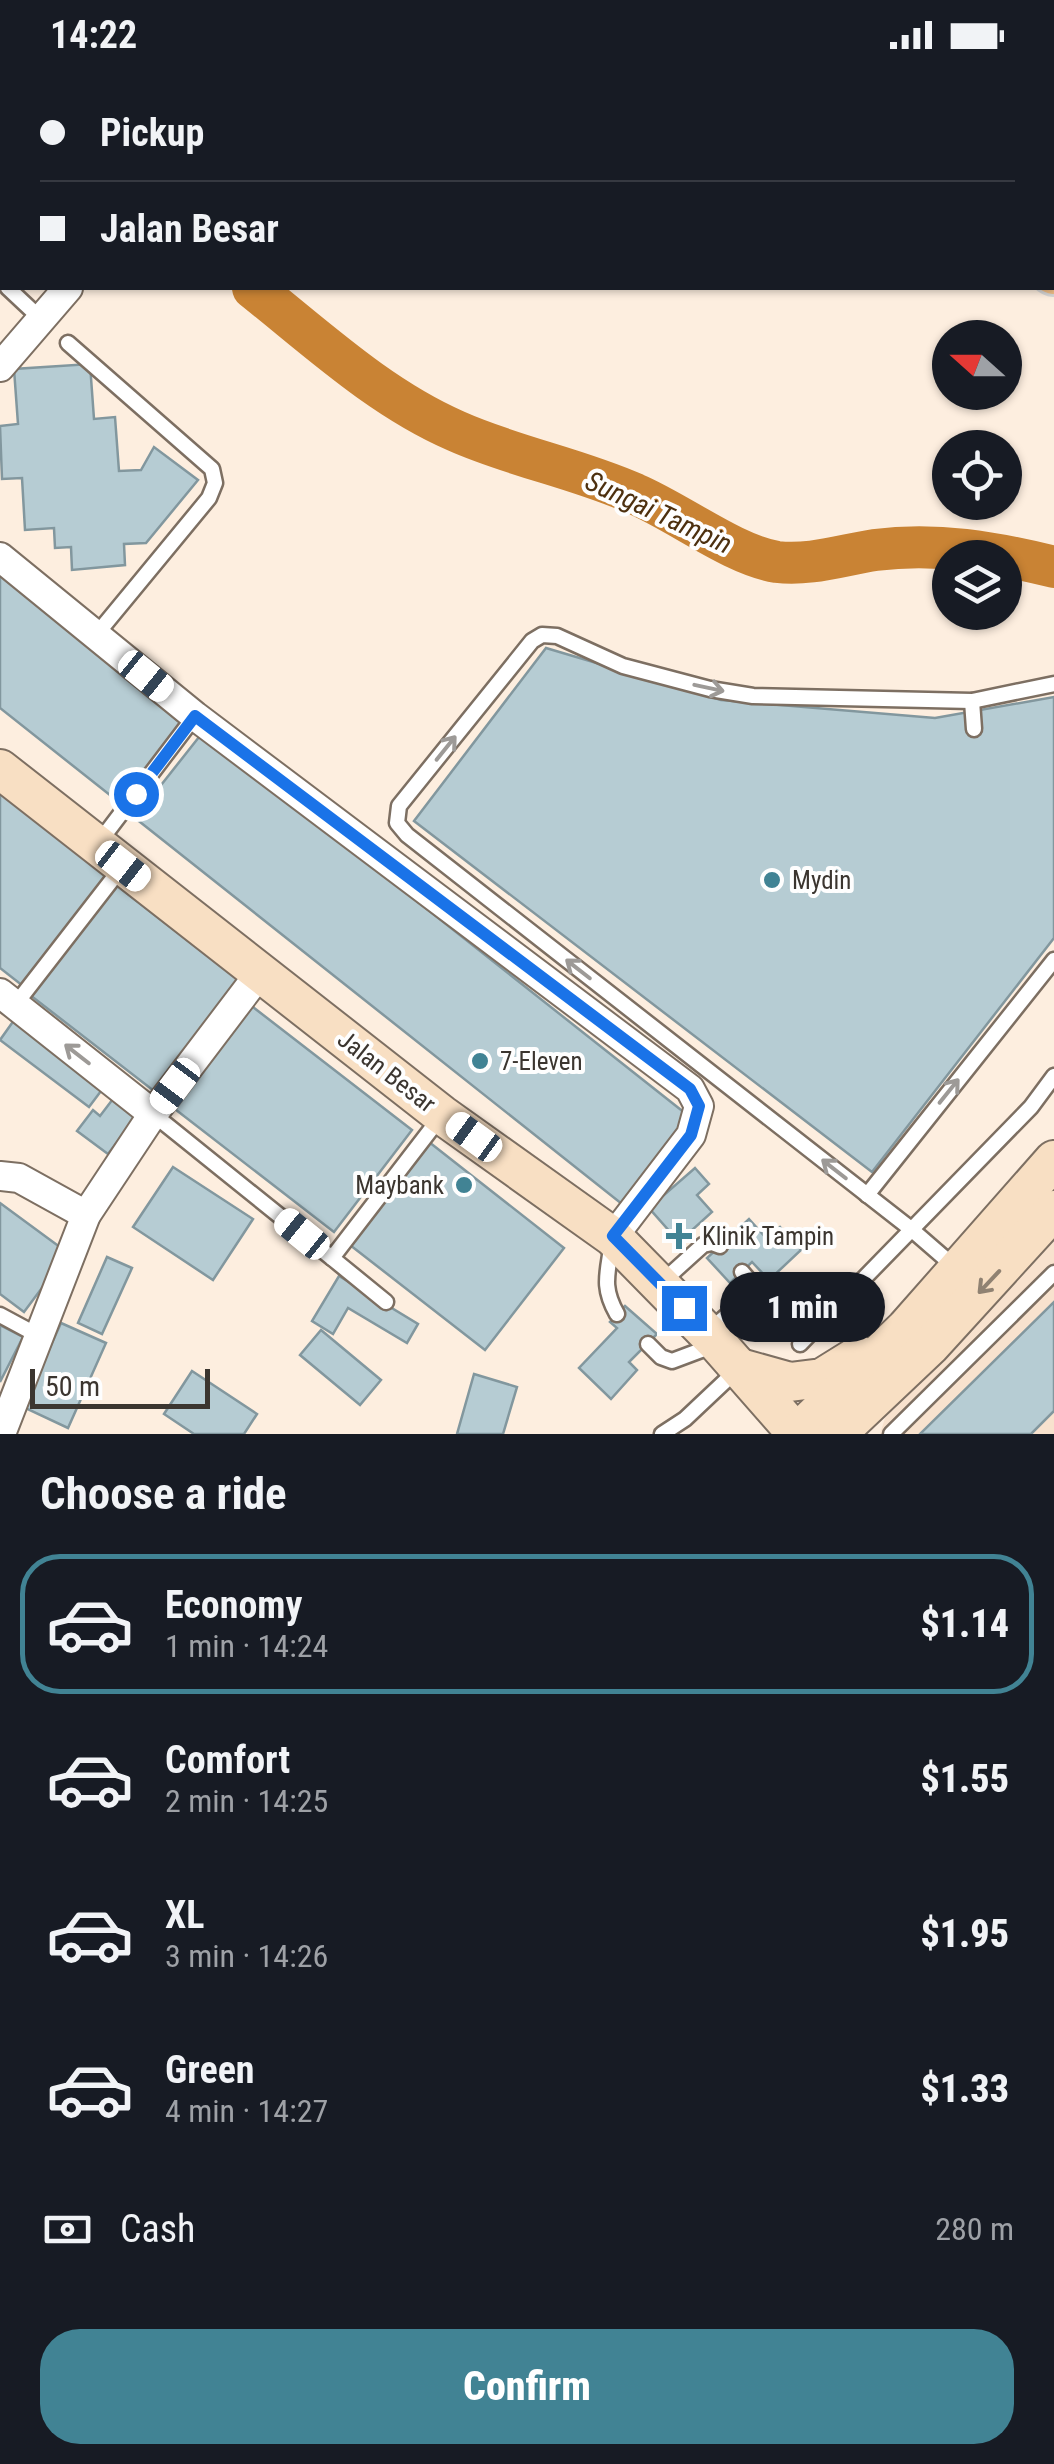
<!DOCTYPE html>
<meta charset="utf-8">
<style>
body{margin:0;font-family:"Roboto Condensed",sans-serif;background:#242831;color:#f1f3f6;height:100vh;display:flex;flex-direction:column;font-size:38px;white-space:nowrap}
*{box-sizing:border-box;margin:0}
p{font-size:32px;color:#9ea1a6}
.icon{flex:none;width:55px;height:55px;fill:none;stroke:currentColor;stroke-width:2;stroke-linecap:round;stroke-linejoin:round}
.map{position:relative;height:1364px;overflow:hidden}
.drawer{display:flex;flex-direction:column;background:#171b24;flex:1}
.drawer>*{flex:none}
.hud{position:absolute;left:0px;top:0px;width:1055px;height:220px;box-shadow:0 2px 8px #0004;display:grid;align-content:center;height:220px;padding:0 40px;background:#171b24}
.needle{width:65px;rotate:291deg}
.controls{position:absolute;left:932px;top:250px;display:grid;gap:20px}
.controls a{display:grid;place-items:center;width:90px;height:90px;border-radius:50%;background:#171b24;box-shadow:0 2px 8px #0004;font-size:50px}
.scale{position:absolute;left:30px;bottom:25px;width:180px;box-sizing:border-box;padding-left:10px;border:5px solid #3b352f;border-top:0;font-size:28px;line-height:35px;white-space:nowrap;color:#3b352f;-webkit-text-stroke:8px #fefefe;paint-order:stroke}
.end{position:absolute;width:45px;height:45px;margin:-22px;border:12px solid #1a73e8;background:#fff;box-shadow:0 0 0 5px #fff}
.from{border-radius:50%}
.bubble{position:absolute;height:70px;border-radius:35px;background:#171b24;box-shadow:0 2px 8px #0004;font-size:32px;font-weight:800;line-height:70px;text-align:center}
.car{position:absolute;width:30px;height:60px;margin:-30px -15px;border-radius:12px;box-shadow:0 0 8px 2px #0007;background:linear-gradient(#fff 24%,#345 0 40%,#fff 0 76%,#345 0 86%,#fff 0)}
.hud b{display:flex;align-items:center;gap:35px;height:95px;font-size:38px}
.hud b+b{border-top:2px solid #363941}
.hud i{width:25px;height:25px;background:#f1f3f6}
ul{padding:0;list-style:none}
li{display:flex;align-items:center;gap:30px;height:140px;margin:0 20px 15px;padding:0 20px;border:5px solid transparent;border-radius:40px}
li div{flex:1}
li b{display:block;font-size:38px}
li em{font-style:normal;font-weight:800}
li.selected{border-color:#418394}
li>.icon{width:90px;height:90px;stroke-width:1.5}
h2{padding:0 40px;font-size:45px;line-height:120px}
.pay{display:flex;align-items:center;gap:25px;height:110px;padding:0 40px;font-size:38px}
.pay p{margin-inline-start:auto}
.button{display:flex;gap:20px;margin-top:auto;padding:20px 40px}
.button a{flex:1;height:115px;border-radius:40px;background:#418394;color:#fff;font-size:40px;font-weight:800;line-height:115px;text-align:center}
.status{display:flex;justify-content:space-between;align-items:center;height:70px;padding:0 50px;background:#171b24;direction:ltr}
.status svg{height:28px;fill:currentColor}
.map>svg:first-child{display:block}
</style>
<div class="status"><b>14:22</b><svg viewBox="0 0 49 12"><path d="M0 12V9h3v3zM5 12V6h3v6zM10 12V3h3v9zM15 12V0h3v12zM26 1h20v11H26zM47 4h2v5h-2z"/></svg></div>
<div class="map">
<svg width="1054" height="1364" viewBox="0 0 1054 1364">
<rect width="100%" height="100%" fill="#fdeedf"/>
<!-- built -->
<path fill="#f8e2ce" d="M1054,1171v193h-174l5,-16z"/>
<g fill="none" stroke-linecap="round" stroke-linejoin="round">
<!-- river -->
<g stroke="#c98334" stroke-width="42">
<path d="M0,106l2,2"/>
<path d="M253,218c64,51 127,110 203,143 58,26 121,37 179,63 43,18 98,61 142,68 33,4 65,-7 98,-12 61,-8 119,2 179,17"/>
</g>
</g>
<!-- building -->
<g fill="#b6ccd3" stroke="#82979e" stroke-width="2.5">
<path d="M90,294l4,55 21,-2 4,54 22,-1 13,-23 44,33 -52,63 -22,1 1,21 -53,5 -1,-23 -16,1 -1,-20 -29,2 -3,-52 -20,1 -2,-53 18,-2 -4,-55z"/>
<path d="M0,498l188,149 -68,86 -120,-95z"/>
<path d="M546,578l175,52 214,18 119,-21v241l-182,234 -458,-351z"/>
<path d="M203,662l492,389 -68,87 -492,-390z"/>
<path d="M0,721l108,84 -85,111 -23,-18z"/>
<path d="M116,815l124,96 -86,110 -124,-96z"/>
<path d="M249,934l163,126 -78,102 -163,-126z"/>
<path d="M17,946l90,67 -18,24 -89,-67z"/>
<path d="M119,1021l23,18 -34,45 -31,-23 16,-21 7,6z"/>
<path d="M429,1072l135,106 -79,102 -135,-105z"/>
<path d="M173,1097l80,52 -40,61 -80,-53z"/>
<path d="M695,1098l14,16 -12,11 15,17 -33,30 -30,-34z"/>
<path d="M0,1133l68,50 -44,59 -24,-18z"/>
<path d="M749,1149l18,20 13,-12 21,23 -32,30 -17,-18 -22,21 -23,-25z"/>
<path d="M107,1187l25,11 -30,66 -24,-11z"/>
<path d="M339,1206l79,48 -11,19 -59,-35 -15,26 -21,-13z"/>
<path d="M1054,1232v109l-23,23h-111z"/>
<path d="M625,1236l32,28 -28,28 8,8 -26,29 -32,-31 38,-40 -7,-6z"/>
<path d="M61,1253l45,20 -38,85 -45,-21z"/>
<path d="M0,1255l23,12 -23,45z"/>
<path d="M321,1260l60,50 -21,25 -60,-50z"/>
<path d="M192,1301l65,43 -13,20h-50l-30,-20z"/>
<path d="M474,1304l43,13 -14,47h-46z"/>
</g>
<g fill="none" stroke-linecap="round" stroke-linejoin="round">
<defs>
<g id="lane">
<path d="M299,2l2,-2"/>
<path d="M657,2l2,-2"/>
<path d="M8,218l32,30"/>
<path d="M68,273l144,126 3,14 -6,15 -113,137"/>
<path d="M972,631l2,28"/>
<path d="M97,775l98,-129"/>
<path d="M15,935l107,-138"/>
<path d="M153,1044l179,144 110,-143"/>
<path d="M867,1125l187,-235"/>
<path d="M612,1172c-4,31 -11,44 5,72"/>
<path d="M332,1188l54,44"/>
<path d="M956,1198l-45,-39 -504,-394 -10,-12 2,-17 133,-165 10,-6 15,1 66,30 87,23 43,7 219,5 82,-17"/>
<path d="M661,1213l42,-38 9,-2 8,3"/>
<path d="M0,1245l39,21"/>
<path d="M709,1261l45,-39v-6l-12,-14"/>
<path d="M648,1274l13,13 11,4 40,-15"/>
<path d="M800,1274l231,-237 23,-31"/>
<path d="M662,1364l23,-15 52,-49"/>
<path d="M891,1364l163,-161"/>
</g>
<g id="street">
<path d="M251,2l2,-2"/>
<path d="M0,297l68,-79"/>
<path d="M0,487l195,159 495,373 9,17 -8,29 -78,102"/>
<path d="M0,923l153,121"/>
<path d="M0,1106l19,2 67,37"/>
<path d="M1,1364l85,-219 67,-101 107,-141"/>
</g>
<g id="secondary">
<path d="M0,699l442,346 171,122 104,106 80,91"/>
<path d="M740,1298l50,14 32,-4 37,-23"/>
<path d="M797,1363l109,-105 148,-168"/>
<path d="M837,1364l93,-88 124,-136"/>
</g>
<g id="primary">
<path d="M837,0l2,2"/>
<path d="M920,0l3,2"/>
<path d="M1052,121l2,1"/>
<path d="M1052,202l2,1"/>
</g>
</defs>
<!-- lane casing -->
<use href="#lane" stroke="#7d6f62" stroke-width="19"/>
<!-- street casing -->
<use href="#street" stroke="#7d6f62" stroke-width="32"/>
<!-- secondary casing -->
<use href="#secondary" stroke="#7d6f62" stroke-width="42"/>
<!-- primary casing -->
<use href="#primary" stroke="#d8d7d5" stroke-width="48"/>
<!-- lane -->
<use href="#lane" stroke="#fff" stroke-width="14"/>
<!-- street -->
<use href="#street" stroke="#fff" stroke-width="28"/>
<!-- secondary -->
<use href="#secondary" stroke="#f8dfc3" stroke-width="38"/>
<!-- primary -->
<use href="#primary" stroke="#f1bf88" stroke-width="42"/>
</g>
<!-- one-way arrows -->
<defs><path id="oneway-shaft" d="M-6 0H5M1.5-3L5.5 0L1.5 3" fill="none" stroke-width="1.6" stroke-linecap="round" stroke-linejoin="round" transform="scale(2.5)"/></defs>
<g stroke="#9d9a97">
<use href="#oneway-shaft" transform="translate(709 618) rotate(12)"/>
<use href="#oneway-shaft" transform="translate(446 678) rotate(-51)"/>
<use href="#oneway-shaft" transform="translate(578 899) rotate(-142)"/>
<use href="#oneway-shaft" transform="translate(77 984) rotate(-142)"/>
<use href="#oneway-shaft" transform="translate(949 1021) rotate(-51)"/>
<use href="#oneway-shaft" transform="translate(834 1099) rotate(-142)"/>
</g>
<use stroke="#908272" href="#oneway-shaft" transform="translate(989 1212) rotate(133)"/>
<g fill="none" stroke-linecap="round" stroke-linejoin="round">
<!-- route -->
<path stroke="#1a73e8" stroke-width="12" d="M136,724l59,-78 495,373 9,17 -8,29 -78,101 71,72"/>
</g>
<!-- markers -->
<g fill="#418394" stroke="#fefefe" stroke-width="4">
<circle cx="772" cy="810" r="10"/>
<circle cx="480" cy="991" r="10"/>
<circle cx="464" cy="1115" r="10"/>
<path d="M674 1151h10v10h10v10h-10v10h-10v-10h-10v-10h10z"/>
</g>
<g text-anchor="middle" stroke-width="8" stroke-linejoin="round" paint-order="stroke">
<!-- poi labels -->
<g font-size="25" fill="#3b352f" stroke="#fefefe" text-anchor="start">
<text x="792" y="819">Mydin</text>
<text x="500" y="1000">7-Eleven</text>
<text x="444" y="1124" text-anchor="end">Maybank</text>
<text x="702" y="1175">Klinik Tampin</text>
</g>
<!-- street labels -->
<g font-size="25" fill="#3b352f" stroke="#fefefe">
<text transform="translate(387 1001) rotate(38)" y="9">Jalan Besar</text>
</g>
<!-- water labels -->
<g font-size="28" font-style="italic" fill="#4d300f" stroke="#fefefe">
<text transform="translate(659 442) rotate(25)" y="10">Sungai Tampin</text>
</g>
</g>
</svg>
<div class="controls">
<a><svg class="needle" viewBox="-14 -14 28 28"><path d="M0-13l5 13h-10z" fill="#e53935"/><path d="M0 13l5-13h-10z" fill="#9ea1a6"/></svg></a>
<a><svg class="icon" aria-label="locate" viewBox="0 0 24 24"><circle cx="12" cy="12" r="6"/><path d="M12 2v4M12 18v4M2 12h4M18 12h4"/></svg></a>
<a><svg class="icon" aria-label="layers" viewBox="0 0 24 24"><path d="M12 4l9 5-9 5-9-5zM3 14l9 5 9-5"/></svg></a>
</div>
<div class="scale">50 m</div>
<i class="end from" style="left:136px;top:724px"></i>
<i class="end" style="left:684px;top:1238px"></i>
<div class="bubble" style="left:720px;top:1202px;width:165px">1 min</div>
<i class="car" style="left:146px;top:606px;rotate:129deg"></i>
<i class="car" style="left:123px;top:796px;rotate:128deg"></i>
<i class="car" style="left:175px;top:1016px;rotate:217deg"></i>
<i class="car" style="left:474px;top:1067px;rotate:306deg"></i>
<i class="car" style="left:302px;top:1164px;rotate:309deg"></i>
<div class="hud">
<b><i class="from"></i>Pickup</b>
<b><i></i>Jalan Besar</b>
</div>
</div>
<section class="drawer">
<h2>Choose a ride</h2>
<ul>
<li class="selected"><svg class="icon" aria-label="car" viewBox="0 0 24 24"><path d="M5 17H2v-5l4-1 3-4h7l3 4 3 1v5h-3M9 17h6M6 11h13"/><circle cx="7" cy="17" r="2"/><circle cx="17" cy="17" r="2"/></svg><div><b>Economy</b><p>1 min · 14:24</p></div><em>$1.14</em></li>
<li><svg class="icon" aria-label="car" viewBox="0 0 24 24"><path d="M5 17H2v-5l4-1 3-4h7l3 4 3 1v5h-3M9 17h6M6 11h13"/><circle cx="7" cy="17" r="2"/><circle cx="17" cy="17" r="2"/></svg><div><b>Comfort</b><p>2 min · 14:25</p></div><em>$1.55</em></li>
<li><svg class="icon" aria-label="car" viewBox="0 0 24 24"><path d="M5 17H2v-5l4-1 3-4h7l3 4 3 1v5h-3M9 17h6M6 11h13"/><circle cx="7" cy="17" r="2"/><circle cx="17" cy="17" r="2"/></svg><div><b>XL</b><p>3 min · 14:26</p></div><em>$1.95</em></li>
<li><svg class="icon" aria-label="car" viewBox="0 0 24 24"><path d="M5 17H2v-5l4-1 3-4h7l3 4 3 1v5h-3M9 17h6M6 11h13"/><circle cx="7" cy="17" r="2"/><circle cx="17" cy="17" r="2"/></svg><div><b>Green</b><p>4 min · 14:27</p></div><em>$1.33</em></li>
</ul>
<div class="pay"><svg class="icon" aria-label="cash" viewBox="0 0 24 24"><path d="M3 7h18v10H3z"/><circle cx="12" cy="12" r="2"/></svg>Cash<p>280 m</p></div>
<div class="button"><a>Confirm</a></div>
</section>
